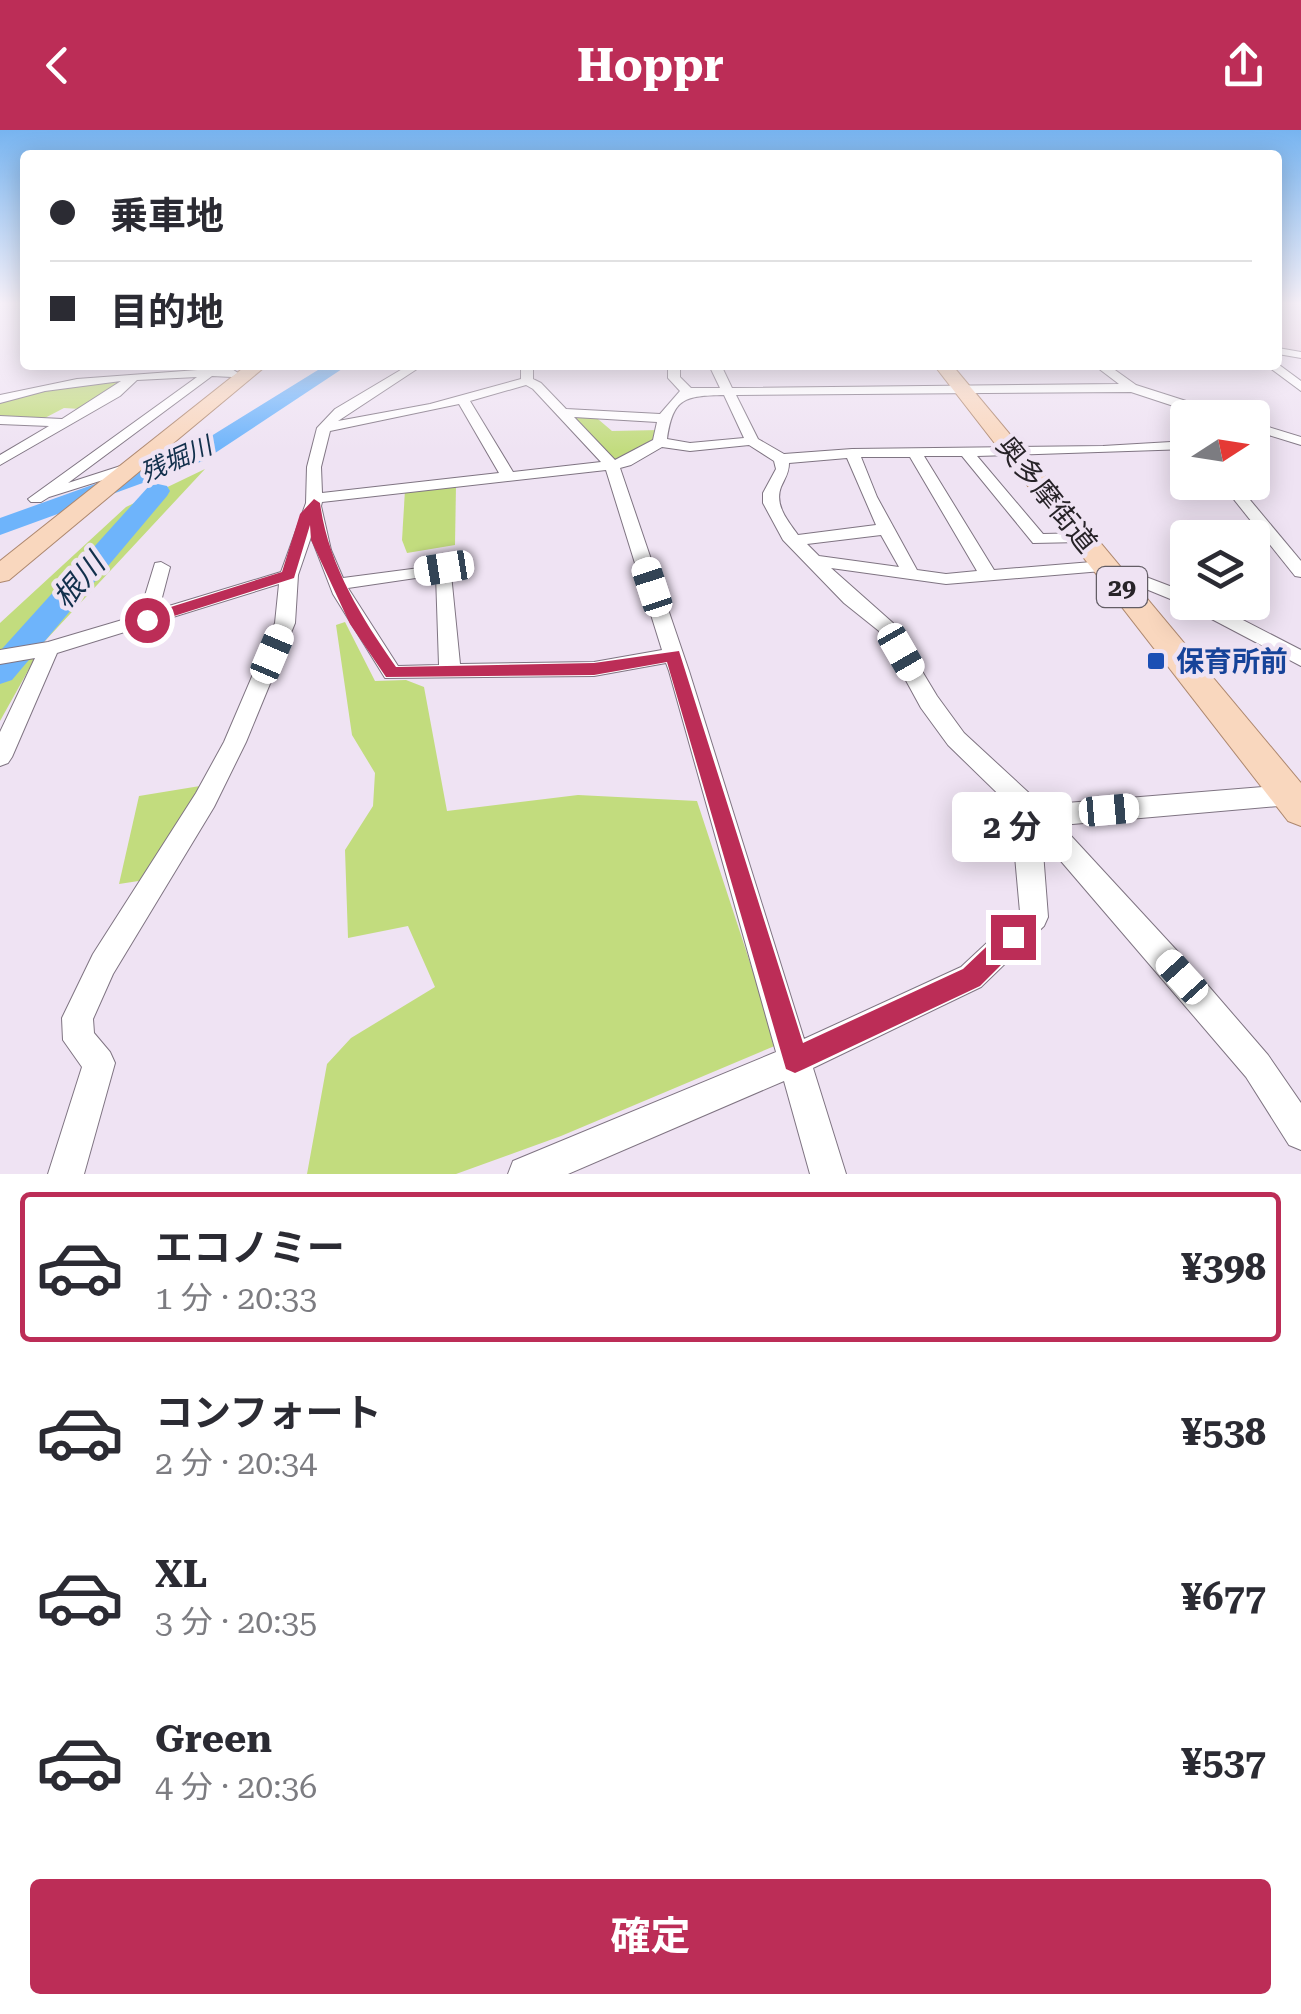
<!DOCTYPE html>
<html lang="ja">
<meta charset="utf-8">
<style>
body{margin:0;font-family:"Roboto Serif","Noto Sans JP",serif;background:#f2f2f3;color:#2b2b33;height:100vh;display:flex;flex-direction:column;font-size:38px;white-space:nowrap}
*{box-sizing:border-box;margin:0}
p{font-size:32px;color:#7c7c81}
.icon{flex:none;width:55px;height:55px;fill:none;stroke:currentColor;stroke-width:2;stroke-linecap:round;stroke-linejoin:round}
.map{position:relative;height:1044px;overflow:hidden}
.sheet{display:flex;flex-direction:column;background:#fff;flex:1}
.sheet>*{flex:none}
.banner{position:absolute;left:20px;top:20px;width:1262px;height:220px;border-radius:10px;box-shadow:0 5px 25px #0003;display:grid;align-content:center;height:220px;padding:0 30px;background:#fff}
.needle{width:65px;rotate:78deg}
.controls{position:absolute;left:1170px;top:270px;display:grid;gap:20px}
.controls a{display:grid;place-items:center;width:100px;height:100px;border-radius:10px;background:#fff;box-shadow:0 5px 25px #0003;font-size:50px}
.end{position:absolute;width:45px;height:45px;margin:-22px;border:12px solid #bc2d57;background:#fff;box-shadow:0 0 0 5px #fff}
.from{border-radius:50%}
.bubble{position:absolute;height:70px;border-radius:10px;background:#fff;box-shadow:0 5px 25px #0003;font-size:32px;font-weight:700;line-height:70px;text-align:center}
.car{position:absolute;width:30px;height:60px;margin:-30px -15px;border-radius:12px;box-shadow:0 0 8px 2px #0007;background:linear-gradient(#fff 24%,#345 0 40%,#fff 0 76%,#345 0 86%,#fff 0)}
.banner b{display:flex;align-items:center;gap:35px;height:95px;font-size:38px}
.banner b+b{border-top:2px solid #e1e1e2}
.banner i{width:25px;height:25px;background:#2b2b33}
ul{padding:18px 0 0;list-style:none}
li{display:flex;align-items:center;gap:30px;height:150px;margin:0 20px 15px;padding:0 10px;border:5px solid transparent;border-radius:10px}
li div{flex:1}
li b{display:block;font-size:38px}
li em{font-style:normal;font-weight:700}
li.current{border-color:#bc2d57}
li>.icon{width:90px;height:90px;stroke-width:1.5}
.button{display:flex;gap:20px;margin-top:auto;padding:20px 30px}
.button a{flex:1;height:115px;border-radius:10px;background:#bc2d57;color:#fff;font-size:40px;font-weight:700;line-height:115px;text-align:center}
header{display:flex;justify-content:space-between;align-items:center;height:130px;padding:0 30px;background:#bc2d57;color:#fff;font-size:45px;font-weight:700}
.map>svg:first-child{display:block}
</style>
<header><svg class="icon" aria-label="back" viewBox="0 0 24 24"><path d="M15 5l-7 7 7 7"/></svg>Hoppr<svg class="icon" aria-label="share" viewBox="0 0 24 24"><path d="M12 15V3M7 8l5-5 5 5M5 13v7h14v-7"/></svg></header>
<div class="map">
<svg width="1301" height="1044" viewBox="0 0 1301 1044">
<rect width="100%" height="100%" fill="#efe3f3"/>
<!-- education -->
<path fill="#e7d3e2" d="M1278,174h23v47l-23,-2z"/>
<!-- green -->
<g fill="#c2dc7e">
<path d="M117,251l6,1 -43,27 -16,-1 -23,12 -41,-2v-16l13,-7z"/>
<path d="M592,284l20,17 48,-1v10l-35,20 -14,2 -45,-46z"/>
<path d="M205,339l-161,173 -44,79v-98l126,-116z"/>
<path d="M456,355l-1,60 -48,8 -5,-13 3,-50z"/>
<path d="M345,492l30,59 31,-1 18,7 23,124 131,-16 119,6 80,244 -216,91 -105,38h-149l20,-110 24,-26 84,-51 -27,-61 -60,12 -3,-88 28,-44 2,-33 -23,-38 -16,-110z"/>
<path d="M200,656l-55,94 -26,4 20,-88z"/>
</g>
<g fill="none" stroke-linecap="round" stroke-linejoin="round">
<!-- river -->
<g fill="#6eb4fb" fill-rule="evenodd">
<path d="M326,235h22l-145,96 -203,74v-17l187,-67z"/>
<path d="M158,354l9,2 3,5 -3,5 -155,184 -12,4v-33l149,-165z"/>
</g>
<defs>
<g id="minor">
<path d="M1278,218l23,4v6l-23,-4z"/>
<path d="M1278,234l23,17v10l-35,-26z"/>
<path d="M409,235h14l-85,56 92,-17 91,-25v-14h12v14l8,4 25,26 94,5 20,-23 -12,-13v-13h12v12l11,11h29l-11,-23h12l11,23 387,-4 -25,-19h14l28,20 94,30 1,3h-21l-79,-26 -395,3 22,44 26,15 68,-5 251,-3 85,-5v8l-211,7 66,78 44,-1 2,4 -8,5 -48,1 -71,-87h-38l70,114 110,-9 84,32v9h20l93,48v16l-116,-61 -83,-34 -156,13 -115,-16 62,55 44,73 27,37 78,72 259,-21v20l-240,21 131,142 76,88 33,48v47l-12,-5 -43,-68 -204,-238 6,78 -4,9 -63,61 -168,81 33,106h-36l-26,-93 -216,93h-60l5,-13 263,-109 -107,-381 -3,-8 -72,13 -209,2 -52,-84 -22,-57 -13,38 -3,48 -49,119 -32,65 -101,167 -20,45 1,14 16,19 5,11 -31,111h-36l34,-107 -19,-27 -1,-22 31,-64 103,-161 28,-51 51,-119 4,-39 -222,69 -45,104 -4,6 -8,3v-34l35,-74 -35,6v-14l48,-8 91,-27 16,-52 6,-1 9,5 -11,42 122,-37 25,-69 1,-36 10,-39 18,-19zM526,255l7,4 68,73 -88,10 -43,-71zM724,265l20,43 -54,5 -23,-4c6,-42 18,-43 57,-44zM459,274l40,69 -177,20 -1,-26 9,-36zM574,287l83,5 -4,18 -38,20zM749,315l25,16 2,8 -13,24v10l20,37 61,63 35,28 42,77 27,37 76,74 -10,26 6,67 -59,55 -157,72 -115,-368 -69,-203 11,-3 31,-18 28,4zM861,327h49l67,114 -31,3 -29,-4 -40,-73zM847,328l29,67 -78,10c-10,-14 -24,-30 -17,-48 4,-9 8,-14 8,-24zM606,340l56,180 -68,12 -134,2 -10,-100 -107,14 -12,-28 -10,-44 1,-4zM881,405l18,32 -80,-11 -12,-12zM436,445l3,90 -41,1 -50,-78z"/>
<path d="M211,239h21l6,4 -6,4 -20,-1 -144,107 65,-21 5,1v6l-89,28 -8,5h-10l-3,-3 169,-122 -60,3 -17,16 -120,69v-10l49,-29 -49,-2v-8l62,3 59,-38 -76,10 -45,12v-8l77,-16z"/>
<path d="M1252,292l49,15v8l-49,-15z"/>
<path d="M1220,352h15l66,79v16l-6,-1z"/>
</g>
<g id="primary">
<path d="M247,235h20l-258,215 -9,2v-21z"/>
<path d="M934,235h18l349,418v43l-13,-5z"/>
</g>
</defs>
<!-- minor casing -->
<use href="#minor" stroke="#7f7482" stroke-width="2"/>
<!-- primary casing -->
<use href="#primary" stroke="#ad876e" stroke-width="2"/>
<!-- minor -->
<use href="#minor" fill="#fff" fill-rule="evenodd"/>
<!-- primary -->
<use href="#primary" fill="#f9d7be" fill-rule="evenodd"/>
</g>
<!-- sky -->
<linearGradient id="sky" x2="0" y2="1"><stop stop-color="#77b4f0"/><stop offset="0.54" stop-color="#f8f2fa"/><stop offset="1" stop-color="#f8f2fa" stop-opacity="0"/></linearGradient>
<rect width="1301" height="321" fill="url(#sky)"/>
<!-- route -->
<path fill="#bc2d57" d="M314,369l6,4c8,61 41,114 76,164l198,-4 85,-12 124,392 160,-74 42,-40 8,-3 8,3 4,8 -4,8 -41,41 -176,83 -9,4 -9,-4 -119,-407 -73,13 -208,2 -36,-53 -39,-84 -1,-15 -16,53 -142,45h-10v-7l140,-44 18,-58z"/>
<!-- markers -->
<rect fill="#1a4fb4" stroke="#efe3f3" stroke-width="4" x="1146" y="521" width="20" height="20" rx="5"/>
<g text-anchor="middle" stroke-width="9" stroke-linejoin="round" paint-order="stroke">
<!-- far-water labels -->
<g font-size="25" font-style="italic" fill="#12304c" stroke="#efe3f3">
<text transform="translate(176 329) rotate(-24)" y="9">残堀川</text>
</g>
<!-- shield labels -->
<rect fill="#efe3f3" stroke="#635d65" stroke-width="2.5" x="1097" y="437" width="50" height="40" rx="8"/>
<g font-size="25" font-weight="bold" fill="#272328">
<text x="1122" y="466">29</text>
</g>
<!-- street labels -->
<g font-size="28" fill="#272328" stroke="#efe3f3">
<text transform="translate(1047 364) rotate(51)" y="10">奥多摩街道</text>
</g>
<!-- transit labels -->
<g font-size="28" font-weight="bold" fill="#164399" stroke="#efe3f3" text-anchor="start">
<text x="1176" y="541">保育所前</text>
</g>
<!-- water labels -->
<g font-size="30" font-style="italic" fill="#12304c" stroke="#efe3f3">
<text transform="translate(79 451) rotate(-49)" y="10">根川</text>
</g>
</g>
</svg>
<div class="controls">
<a><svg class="needle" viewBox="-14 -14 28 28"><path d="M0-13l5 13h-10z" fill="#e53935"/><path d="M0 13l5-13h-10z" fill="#7c7c81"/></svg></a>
<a><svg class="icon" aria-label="layers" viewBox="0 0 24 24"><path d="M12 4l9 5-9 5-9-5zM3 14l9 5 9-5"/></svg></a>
</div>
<i class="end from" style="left:147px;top:490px"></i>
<i class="end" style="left:1013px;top:807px"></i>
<div class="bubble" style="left:952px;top:662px;width:120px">2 分</div>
<i class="car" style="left:444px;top:438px;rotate:261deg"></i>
<i class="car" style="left:652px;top:457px;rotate:342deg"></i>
<i class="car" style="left:901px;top:522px;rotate:150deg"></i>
<i class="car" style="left:272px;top:524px;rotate:23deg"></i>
<i class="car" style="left:1109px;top:680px;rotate:85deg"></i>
<i class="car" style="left:1182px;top:847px;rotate:318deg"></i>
<div class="banner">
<b><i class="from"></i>乗車地</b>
<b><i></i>目的地</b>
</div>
</div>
<section class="sheet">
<ul>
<li class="current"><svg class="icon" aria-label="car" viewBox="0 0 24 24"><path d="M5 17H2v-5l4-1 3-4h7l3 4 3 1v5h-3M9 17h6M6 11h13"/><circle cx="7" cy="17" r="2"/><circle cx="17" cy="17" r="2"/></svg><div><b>エコノミー</b><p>1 分 · 20:33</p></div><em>¥398</em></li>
<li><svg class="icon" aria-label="car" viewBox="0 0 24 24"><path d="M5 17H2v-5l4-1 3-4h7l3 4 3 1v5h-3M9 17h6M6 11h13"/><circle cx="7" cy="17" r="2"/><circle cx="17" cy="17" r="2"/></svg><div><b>コンフォート</b><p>2 分 · 20:34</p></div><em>¥538</em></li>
<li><svg class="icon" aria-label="car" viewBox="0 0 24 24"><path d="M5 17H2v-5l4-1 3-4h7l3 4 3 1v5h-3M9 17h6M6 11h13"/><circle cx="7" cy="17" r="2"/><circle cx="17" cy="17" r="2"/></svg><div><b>XL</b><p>3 分 · 20:35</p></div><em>¥677</em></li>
<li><svg class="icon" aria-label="car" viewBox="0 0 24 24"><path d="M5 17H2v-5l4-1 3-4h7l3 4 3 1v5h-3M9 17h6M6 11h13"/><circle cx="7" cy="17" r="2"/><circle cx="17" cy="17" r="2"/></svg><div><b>Green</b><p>4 分 · 20:36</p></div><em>¥537</em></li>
</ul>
<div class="button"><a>確定</a></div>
</section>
